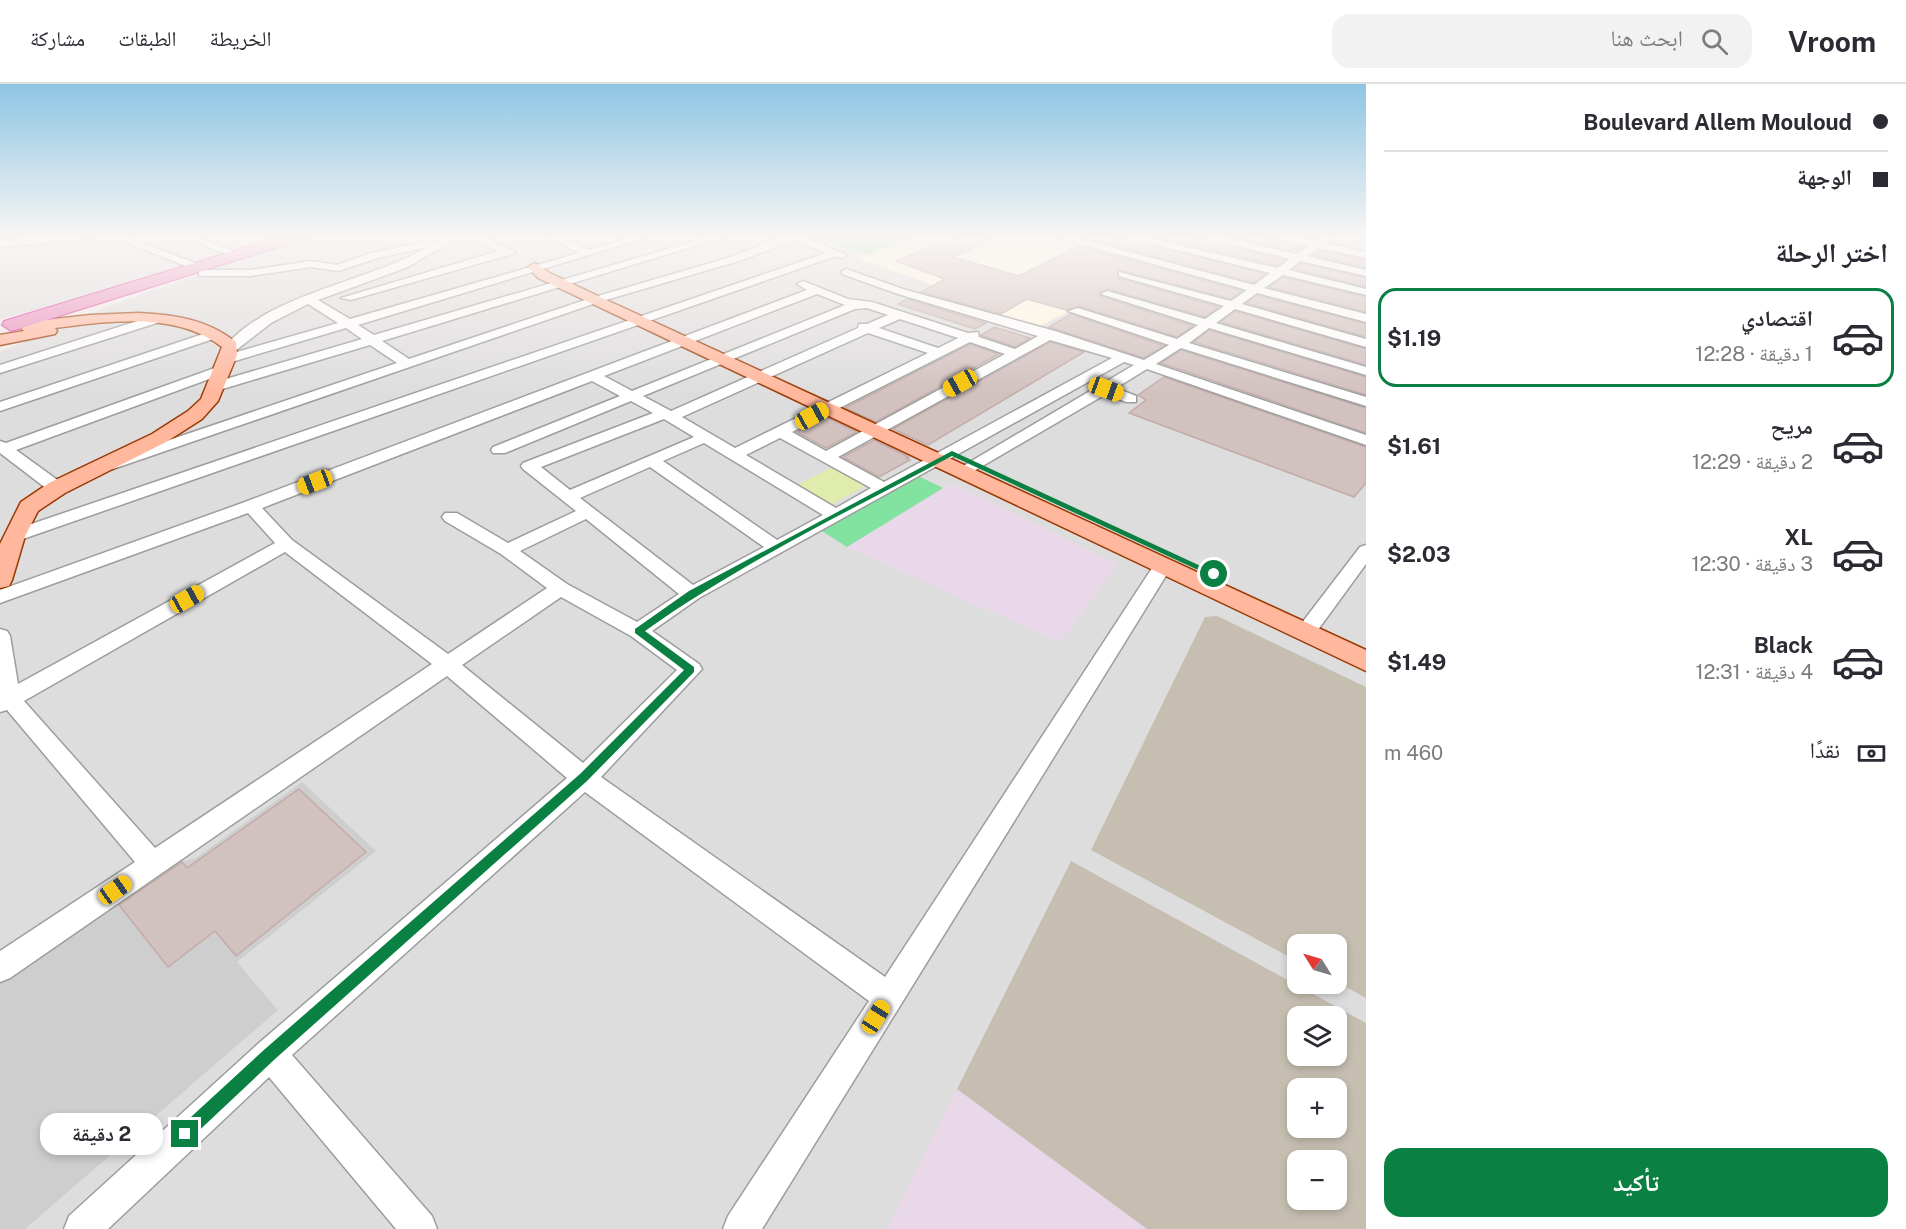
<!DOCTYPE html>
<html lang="ar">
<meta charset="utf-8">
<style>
body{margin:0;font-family:"Public Sans","Noto Naskh Arabic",sans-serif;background:#f2f2f3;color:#2b2b33;direction:rtl;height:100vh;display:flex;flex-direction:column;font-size:22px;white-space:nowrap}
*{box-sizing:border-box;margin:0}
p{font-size:20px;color:#7c7c81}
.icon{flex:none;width:33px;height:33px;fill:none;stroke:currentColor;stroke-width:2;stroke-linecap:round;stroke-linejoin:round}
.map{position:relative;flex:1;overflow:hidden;direction:ltr}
.drawer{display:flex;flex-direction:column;background:#fff;width:540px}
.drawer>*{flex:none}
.banner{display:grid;align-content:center;height:132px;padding:0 18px;background:#fff}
.needle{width:39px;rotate:307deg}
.controls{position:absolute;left:1287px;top:850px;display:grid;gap:12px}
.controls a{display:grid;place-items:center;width:60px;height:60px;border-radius:12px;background:#fff;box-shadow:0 3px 9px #0003;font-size:30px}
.end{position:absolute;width:27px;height:27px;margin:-14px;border:8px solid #0b8043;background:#fff;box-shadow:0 0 0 3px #fff}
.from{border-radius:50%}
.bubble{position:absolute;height:42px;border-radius:18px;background:#fff;box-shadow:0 3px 9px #0003;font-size:20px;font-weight:700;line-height:42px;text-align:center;direction:rtl}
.car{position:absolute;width:18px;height:36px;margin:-18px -9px;border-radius:8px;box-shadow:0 0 4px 2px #0007;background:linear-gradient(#f5c518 24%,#345 0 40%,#f5c518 0 76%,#345 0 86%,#f5c518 0)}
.banner b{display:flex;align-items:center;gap:21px;height:57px;font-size:22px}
.banner b+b{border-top:2px solid #e1e1e2}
.banner i{width:15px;height:15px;background:#2b2b33}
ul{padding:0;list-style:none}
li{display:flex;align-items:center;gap:18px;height:99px;margin:0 12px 9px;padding:0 6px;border:3px solid transparent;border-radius:18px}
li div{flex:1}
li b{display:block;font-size:22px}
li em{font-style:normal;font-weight:700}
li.current{border-color:#0b8043}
li>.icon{width:54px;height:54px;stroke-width:1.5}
h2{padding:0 18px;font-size:27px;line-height:72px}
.pay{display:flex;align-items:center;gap:15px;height:66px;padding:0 18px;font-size:22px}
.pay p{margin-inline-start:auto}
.action{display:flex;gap:12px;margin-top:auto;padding:12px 18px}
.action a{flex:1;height:69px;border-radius:18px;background:#0b8043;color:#fff;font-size:24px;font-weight:700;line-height:69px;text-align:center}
header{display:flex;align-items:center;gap:36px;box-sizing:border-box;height:84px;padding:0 30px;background:#fff;border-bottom:2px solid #e1e1e2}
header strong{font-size:28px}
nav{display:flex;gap:33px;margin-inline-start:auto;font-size:21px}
.search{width:420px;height:54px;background:#f2f2f3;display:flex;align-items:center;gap:15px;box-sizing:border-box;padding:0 21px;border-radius:18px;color:#7c7c81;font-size:22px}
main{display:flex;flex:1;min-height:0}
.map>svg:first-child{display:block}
</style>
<header>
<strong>Vroom</strong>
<div class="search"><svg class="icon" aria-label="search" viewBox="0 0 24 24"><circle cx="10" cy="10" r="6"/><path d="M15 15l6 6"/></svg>ابحث هنا</div>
<nav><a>الخريطة</a><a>الطبقات</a><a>مشاركة</a></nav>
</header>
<main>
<section class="drawer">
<div class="banner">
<b><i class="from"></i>Boulevard Allem Mouloud</b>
<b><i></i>الوجهة</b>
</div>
<h2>اختر الرحلة</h2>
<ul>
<li class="current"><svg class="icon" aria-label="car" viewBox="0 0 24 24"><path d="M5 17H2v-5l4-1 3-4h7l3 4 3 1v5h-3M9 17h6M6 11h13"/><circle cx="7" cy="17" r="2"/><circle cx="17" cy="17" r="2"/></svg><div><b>اقتصادي</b><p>1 دقيقة · 12:28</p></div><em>$1.19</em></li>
<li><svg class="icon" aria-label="car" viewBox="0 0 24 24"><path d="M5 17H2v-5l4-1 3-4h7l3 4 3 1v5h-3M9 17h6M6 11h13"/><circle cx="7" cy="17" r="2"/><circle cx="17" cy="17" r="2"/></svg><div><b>مريح</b><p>2 دقيقة · 12:29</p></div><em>$1.61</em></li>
<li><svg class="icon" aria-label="car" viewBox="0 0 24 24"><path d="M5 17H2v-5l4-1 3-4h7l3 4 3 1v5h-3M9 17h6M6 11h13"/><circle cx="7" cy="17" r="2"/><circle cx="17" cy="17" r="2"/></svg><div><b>XL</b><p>3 دقيقة · 12:30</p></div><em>$2.03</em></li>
<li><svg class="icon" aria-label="car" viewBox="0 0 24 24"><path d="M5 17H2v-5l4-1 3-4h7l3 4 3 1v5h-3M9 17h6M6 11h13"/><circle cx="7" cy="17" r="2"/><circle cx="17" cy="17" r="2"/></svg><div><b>Black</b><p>4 دقيقة · 12:31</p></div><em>$1.49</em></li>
</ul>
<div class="pay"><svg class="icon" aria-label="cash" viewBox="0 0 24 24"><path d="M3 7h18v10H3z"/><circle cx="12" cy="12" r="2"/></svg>نقدًا<p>460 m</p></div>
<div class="action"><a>تأكيد</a></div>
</section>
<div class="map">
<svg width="1366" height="1145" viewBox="0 0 1366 1145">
<rect width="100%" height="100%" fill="#f1eae6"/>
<!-- residential -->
<g fill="#dedddd" fill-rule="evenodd">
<path d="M0,151h289l-90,33 -199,51z"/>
<path d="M314,151h1052v994h-1366v-877l117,-49zM1298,861h38v39h-38zM1298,933h38v39h-38zM1298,1005h38v39h-38zM1298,1077h38v39h-38z"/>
</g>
<!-- industrial -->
<g fill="#e8d8ea" fill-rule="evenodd">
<path d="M952,399l165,81 -56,79 -214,-96z"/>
<path d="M1071,777l295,162v206h-478zM1298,933h38v39h-38zM1298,1005h38v39h-38zM1298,1077h38v39h-38z"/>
</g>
<!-- education -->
<path fill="#fff6e1" d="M921,151h130l97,27 -26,13 14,4 -98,48 -71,-20 -39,-24 -70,-24z"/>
<!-- religious -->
<path fill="#cecece" d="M302,698l74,69 -139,111 41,48 -253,219h-25v-253l153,-107 43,-11z"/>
<!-- construction -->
<g fill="#c6bfb1" fill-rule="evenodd">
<path d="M1217,532l149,71v311l-29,-16 -1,-37h-38l-1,16 -206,-111 114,-233z"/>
<path d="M1071,777l295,162v206h-219l-190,-140zM1298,933h38v39h-38zM1298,1005h38v39h-38zM1298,1077h38v39h-38z"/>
</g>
<!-- grass -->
<path fill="#dfecab" d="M835,382l33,19 -38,20 -33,-20z"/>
<!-- pitch -->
<g fill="#82e29f">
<path d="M807,151h111l-52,20z"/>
<path d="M918,392l25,12 -96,59 -25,-16z"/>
</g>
<!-- building -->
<g fill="#d1c1bf" stroke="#c3aba8" stroke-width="1.5">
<path d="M960,151h42l-49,22 66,19 59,-30 164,45 -11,8 -113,-29v8l101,29 -14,10 -97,-28 -9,4 1,3 93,30 -16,11 -98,-31 -13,4 -39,-11 -26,15 -80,-22 24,-13 -49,-18z"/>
<path d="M1093,151h21l151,39 -11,9 -161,-43z"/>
<path d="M1146,151h45l94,25 -8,6z"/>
<path d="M1223,151h40l40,12 -7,5z"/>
<path d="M1319,166l47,10v8l-54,-13z"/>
<path d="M1301,179l65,15v9l-72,-18z"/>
<path d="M1283,193l83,20v15l-97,-25z"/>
<path d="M1257,211l109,29v13l-119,-34z"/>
<path d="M907,215l79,24 -11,6 -77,-25z"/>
<path d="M1235,227l131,38v16l-145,-43z"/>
<path d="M1071,230l93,32 -20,12 -95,-31z"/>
<path d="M994,243l36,11 -15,9 -34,-12z"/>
<path d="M1209,246l157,47v18l-172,-53z"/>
<path d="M1050,258l34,10 -156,93 -35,-16z"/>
<path d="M970,260l29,10 -123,68 -31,-14z"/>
<path d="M1181,266l185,58v25l-205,-70z"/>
<path d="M1164,293l202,70v36l-12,14 -225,-84 17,-13 -8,-5z"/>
<path d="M826,333l31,15 -31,16 -29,-16z"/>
<path d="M874,356l35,17 -3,1 4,2 -31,17 -36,-20z"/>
<path d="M299,705l67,63 -130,104 -21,-25 -47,36 -49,-62 63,-43 5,6z"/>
</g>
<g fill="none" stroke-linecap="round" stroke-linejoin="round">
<defs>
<g id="minor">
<path d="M62,151h38l-5,3 -95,9v-6z"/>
<path d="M106,151h15l82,31v4h47l61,-9 26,4 34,-12 58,-12 5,3 15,-9h13l-54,32 -90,33 32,19 229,-66 -35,-18h13l32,15 50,-15h16l-297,90 16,10 341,-100h16l-349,106 27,18 182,-61 140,-41 54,-22h14l48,20 -5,3 -6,-2 -816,284h-12l-3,-4 3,-4 818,-279 -31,-13 -56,21 -140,41 -486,167 -6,-2 -2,-3 2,-3 290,-98 -27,-18 -151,45 -5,1 -7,-4 2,-3 153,-45 -16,-11 -118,35 -7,-4 2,-3 115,-33 -30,-19 -37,19 -36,28 -5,1 -6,-4c43,-54 144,-66 204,-101l-50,11 -40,13 -27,-4 -61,9h-47l-4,-1v-4z"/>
<path d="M179,151h14l51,21 -9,2z"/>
<path d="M466,151h14l36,18 -165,47 -10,-2 157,-47z"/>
<path d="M1048,151h17l189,50 16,-12 -154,-38h19l142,33 13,-9 -97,-24h19l85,19 11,-8 -43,-11h20l30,6 8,-6h12l-10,8 41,9v6l-48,-10 -11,8 59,14v6l-66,-15 -11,9 77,19v6l-83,-20 -19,13 102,26v8l-109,-29 -15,11 124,35v8l-131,-38 -19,14 150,44v8l-157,-47 -20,15 177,54v9l-185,-58 -25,16 210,71v10l-219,-76 -31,19 20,8v6h-10l-20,-8 -139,81h-12l-2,-3 181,-107 -10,-3 -425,236 -47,33 47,33 3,5 -101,108 284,200 271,-415h14l2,4 -410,663h-39l5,-13 141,-215 -284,-209 -293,263 140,161 5,13h-41l-127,-152 -161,152h-44l5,-13 190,-173 308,-265 -120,-102 -437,302 -10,4v-31l135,-89 -128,-152 -7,2v-83l7,2 3,5 8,48 257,-141 -27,-30 -248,90v-13l245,-88 562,-212 -10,-6 6,-3 45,18 24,3 96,31 10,-1 1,5 36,12 23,-13 -140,-42 -56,-20 -1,-2 5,-3 60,21 149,41 89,29 25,-15 -101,-34 10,-3 99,31 21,-14 -97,-31 6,-3 98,28 19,-13 -105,-30v-4l112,29 16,-11zM817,210l28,11 -213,86 -28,-15zM867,224l21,7 -21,9h-8l-1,4 -187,83 -28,-15 212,-87zM900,235l58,19 -20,10 -59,-20zM868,249l60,20 -193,95 -53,-31zM1050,256l62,18 -228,124 -46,-25zM970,258l35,12 -179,97 -34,-19zM592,297l28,15 -127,51 -2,3 2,3h12l126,-52 22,12 -130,50 -2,3 2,3 53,42 -68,32 -51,-30h-12l-3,4 3,4 56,33 46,34 -99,66 -156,-114 -30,-32zM664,335l30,18 -124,53 -29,-23zM780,354l91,50 -35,20 -90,-53zM704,359l119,72 -46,25 -114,-79zM650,383l114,80 -71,38 -113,-87zM586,435l93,75 -42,28 -70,-38 -47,-33zM285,468l147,112 -277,184 -131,-147zM561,513l70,39 46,34 -94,93 -121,-98z"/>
<path d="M156,231l6,4 -2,3 -160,51v-8z"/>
<path d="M215,246l4,1v6l-219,74v-9z"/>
<path d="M223,281l5,1v6l-212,78 47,34 2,4 -2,4h-12l-51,-39v-12l6,2z"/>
<path d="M1366,461v19l-54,74h-14l-3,-5 3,-5 62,-81z"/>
</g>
<g id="major">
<path d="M535,179l13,9 52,25 766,353v21l-828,-393 -10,-11z"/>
<path d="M139,229c37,2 67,6 97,29l1,13 -19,46 -16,18 -36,23 -101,51 -27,18 -13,25 -13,44 -3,6 -9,2v-44l21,-42 28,-19 103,-49 36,-23 13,-12 21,-52c-46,-36 -113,-26 -167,-19l2,3 -2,3 -55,11v-10l24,-4 -4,-4 8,-5 62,-7z"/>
</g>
<path id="highway" d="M286,151h23l-2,3 -289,91 -7,2 -9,-6 2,-4z"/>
</defs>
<!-- minor casing -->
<use href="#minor" stroke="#9d9d9d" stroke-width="3"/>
<!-- major casing -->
<use href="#major" stroke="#9c3800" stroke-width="3"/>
<!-- highway casing -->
<use href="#highway" stroke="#e1219e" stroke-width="2"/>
<!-- minor -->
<use href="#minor" fill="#fff" fill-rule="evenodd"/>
<!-- major -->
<use href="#major" fill="#ffb79d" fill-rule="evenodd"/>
<!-- highway -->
<use href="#highway" fill="#ea8cba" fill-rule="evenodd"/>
</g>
<!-- sky -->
<linearGradient id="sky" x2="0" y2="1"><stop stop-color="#8dc5e3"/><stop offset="0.49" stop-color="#f9f6f4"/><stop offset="1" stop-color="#f9f6f4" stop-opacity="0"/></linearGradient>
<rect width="1366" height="311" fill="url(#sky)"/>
<!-- route -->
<path fill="#0b8043" d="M952,367l266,123 -7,2 -259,-120c-103,55 -211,107 -307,175l49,36v5l-107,109 -312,278 -85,80 -5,2 -6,-2 -2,-5 2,-6 86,-79 315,-275 104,-104 -49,-37v-4l54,-38z"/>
</svg>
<div class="controls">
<a><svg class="needle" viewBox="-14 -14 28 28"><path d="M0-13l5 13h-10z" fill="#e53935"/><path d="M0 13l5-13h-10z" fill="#7c7c81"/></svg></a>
<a><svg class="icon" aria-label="layers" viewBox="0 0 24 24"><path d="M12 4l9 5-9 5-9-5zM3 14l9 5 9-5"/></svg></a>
<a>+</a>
<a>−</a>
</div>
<i class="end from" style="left:1214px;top:490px"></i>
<i class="end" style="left:185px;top:1050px"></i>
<div class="bubble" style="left:40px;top:1029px;width:123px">2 دقيقة</div>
<i class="car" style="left:960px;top:299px;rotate:241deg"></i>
<i class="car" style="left:1106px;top:305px;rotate:110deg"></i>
<i class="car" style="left:812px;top:332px;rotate:61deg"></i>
<i class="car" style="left:315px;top:398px;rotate:249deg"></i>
<i class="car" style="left:187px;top:515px;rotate:61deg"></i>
<i class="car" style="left:115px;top:806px;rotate:55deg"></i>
<i class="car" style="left:876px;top:933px;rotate:32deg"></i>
</div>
</main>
